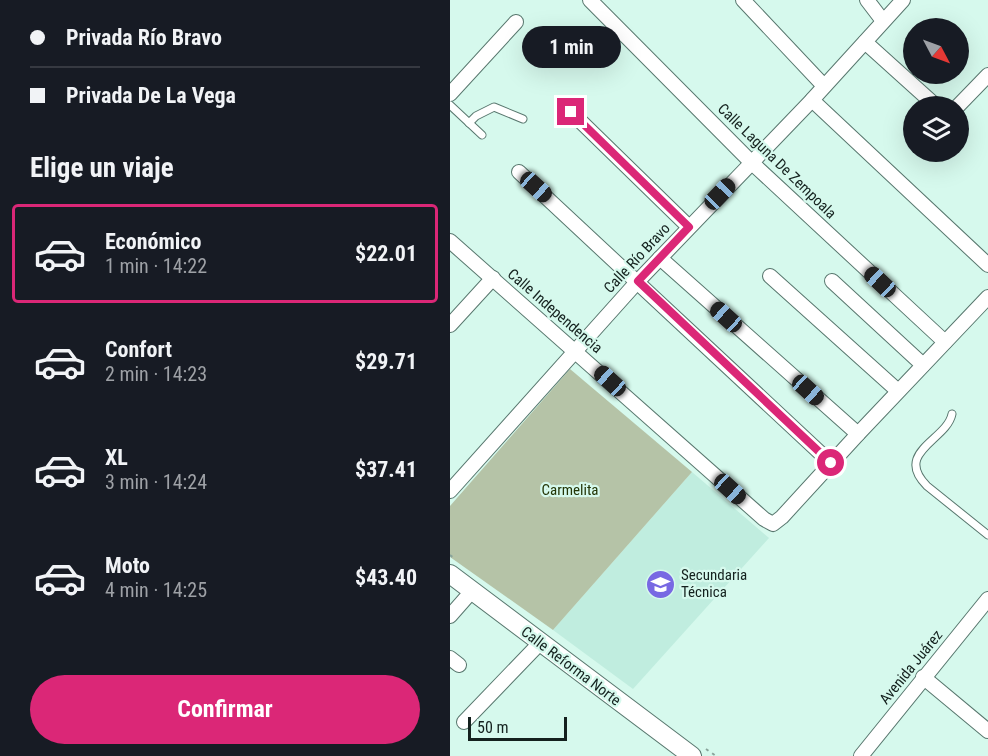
<!DOCTYPE html>
<html lang="es">
<meta charset="utf-8">
<style>
body{margin:0;font-family:"Roboto Condensed",sans-serif;background:#242831;color:#f1f3f6;height:100vh;display:flex;flex-direction:column;font-size:22px;white-space:nowrap}
*{box-sizing:border-box;margin:0}
p{font-size:20px;color:#9ea1a6}
.icon{flex:none;width:33px;height:33px;fill:none;stroke:currentColor;stroke-width:2;stroke-linecap:round;stroke-linejoin:round}
.map{position:relative;flex:1;overflow:hidden}
.side{display:flex;flex-direction:column;background:#171b24;width:450px}
.side>*{flex:none}
.hud{display:grid;align-content:center;height:132px;padding:0 30px;background:#171b24}
.needle{width:39px;rotate:131deg}
.controls{position:absolute;left:453px;top:18px;display:grid;gap:12px}
.controls a{display:grid;place-items:center;width:66px;height:66px;border-radius:50%;background:#171b24;box-shadow:0 6px 24px #0002;font-size:30px}
.scale{position:absolute;left:18px;bottom:15px;width:99px;box-sizing:border-box;padding-left:6px;border:3px solid #14211e;border-top:0;font-size:16px;line-height:21px;white-space:nowrap;color:#14211e;-webkit-text-stroke:4px #d6f9ed;paint-order:stroke}
.end{position:absolute;width:27px;height:27px;margin:-14px;border:8px solid #db2777;background:#fff;box-shadow:0 0 0 3px #fff}
.from{border-radius:50%}
.bubble{position:absolute;height:42px;border-radius:21px;background:#171b24;box-shadow:0 6px 24px #0002;font-size:20px;font-weight:700;line-height:42px;text-align:center}
.car{position:absolute;width:18px;height:36px;margin:-18px -9px;border-radius:8px;box-shadow:0 0 4px 2px #0007;background:linear-gradient(#222 24%,#8ab4d8 0 40%,#222 0 76%,#8ab4d8 0 86%,#222 0)}
.hud b{display:flex;align-items:center;gap:21px;height:57px;font-size:22px}
.hud b+b{border-top:2px solid #363941}
.hud i{width:15px;height:15px;background:#f1f3f6}
ul{padding:0;list-style:none}
li{display:flex;align-items:center;gap:18px;height:99px;margin:0 12px 9px;padding:0 18px;border:3px solid transparent;border-radius:6px}
li div{flex:1}
li b{display:block;font-size:22px}
li em{font-style:normal;font-weight:700}
li.current{border-color:#db2777}
li>.icon{width:54px;height:54px;stroke-width:1.5}
h2{padding:0 30px;font-size:27px;line-height:72px}
.action{display:flex;gap:12px;margin-top:auto;padding:12px 30px}
.action a{flex:1;height:69px;border-radius:36px;background:#db2777;color:#fff;font-size:24px;font-weight:700;line-height:69px;text-align:center}
main{display:flex;flex:1;min-height:0}
.map>svg:first-child{display:block}
</style>
<main>
<section class="side">
<div class="hud">
<b><i class="from"></i>Privada Río Bravo</b>
<b><i></i>Privada De La Vega</b>
</div>
<h2>Elige un viaje</h2>
<ul>
<li class="current"><svg class="icon" aria-label="car" viewBox="0 0 24 24"><path d="M5 17H2v-5l4-1 3-4h7l3 4 3 1v5h-3M9 17h6M6 11h13"/><circle cx="7" cy="17" r="2"/><circle cx="17" cy="17" r="2"/></svg><div><b>Económico</b><p>1 min · 14:22</p></div><em>$22.01</em></li>
<li><svg class="icon" aria-label="car" viewBox="0 0 24 24"><path d="M5 17H2v-5l4-1 3-4h7l3 4 3 1v5h-3M9 17h6M6 11h13"/><circle cx="7" cy="17" r="2"/><circle cx="17" cy="17" r="2"/></svg><div><b>Confort</b><p>2 min · 14:23</p></div><em>$29.71</em></li>
<li><svg class="icon" aria-label="car" viewBox="0 0 24 24"><path d="M5 17H2v-5l4-1 3-4h7l3 4 3 1v5h-3M9 17h6M6 11h13"/><circle cx="7" cy="17" r="2"/><circle cx="17" cy="17" r="2"/></svg><div><b>XL</b><p>3 min · 14:24</p></div><em>$37.41</em></li>
<li><svg class="icon" aria-label="car" viewBox="0 0 24 24"><path d="M5 17H2v-5l4-1 3-4h7l3 4 3 1v5h-3M9 17h6M6 11h13"/><circle cx="7" cy="17" r="2"/><circle cx="17" cy="17" r="2"/></svg><div><b>Moto</b><p>4 min · 14:25</p></div><em>$43.40</em></li>
</ul>
<div class="action"><a>Confirmar</a></div>
</section>
<div class="map">
<svg width="538" height="756" viewBox="0 0 538 756">
<rect width="100%" height="100%" fill="#d6f9ed"/>
<!-- built -->
<path fill="#c0eddf" d="M242,472l77,66 -136,151 -80,-59z"/>
<!-- green -->
<path fill="#b5c3a7" d="M120,369l122,103 -139,158 -103,-73v-51z"/>
<g fill="none" stroke-linecap="round" stroke-linejoin="round">
<defs>
<g id="service">
<path d="M0,105l32,30"/>
<path d="M19,123l7,-7 18,-9 29,12"/>
<path d="M502,414c-5,26 -59,38 -25,72l61,49"/>
</g>
<g id="minor">
<path d="M140,0l161,162 194,180"/>
<path d="M293,0l81,86"/>
<path d="M417,0l16,21"/>
<path d="M415,42l71,64"/>
<path d="M0,94l66,-72"/>
<path d="M362,100l176,165"/>
<path d="M508,106l30,-31"/>
<path d="M121,112l118,115"/>
<path d="M69,172l312,291"/>
<path d="M0,241l314,278 9,5 9,-7 76,-83 130,-137"/>
<path d="M210,258l198,176"/>
<path d="M320,276l128,115"/>
<path d="M382,281l91,84"/>
<path d="M0,325l43,-47"/>
<path d="M0,491l188,-210 174,-181 91,-100"/>
<path d="M0,616l22,-25"/>
<path d="M0,658l9,7"/>
<path d="M473,677l65,54"/>
<path d="M14,722l76,-79"/>
<path d="M411,756l127,-157"/>
</g>
<path id="secondary" d="M0,574l242,182"/>
</defs>
<!-- service casing -->
<use href="#service" stroke="#58776e" stroke-width="9"/>
<!-- minor casing -->
<use href="#minor" stroke="#58776e" stroke-width="16"/>
<!-- secondary casing -->
<use href="#secondary" stroke="#58776e" stroke-width="20"/>
<!-- path -->
<g stroke="#89a49b" stroke-width="2" stroke-dasharray="3 4.5" stroke-linecap="butt">
<path d="M0,555l5,4"/>
<path d="M256,749l10,7"/>
</g>
<!-- service -->
<use href="#service" stroke="#fff" stroke-width="7"/>
<!-- minor -->
<use href="#minor" stroke="#fff" stroke-width="14"/>
<!-- secondary -->
<use href="#secondary" stroke="#fff" stroke-width="18"/>
</g>
<g fill="none" stroke-linecap="round" stroke-linejoin="round">
<!-- route -->
<path stroke="#db2777" stroke-width="8" d="M121,112l118,115 -51,54 193,182"/>
</g>
<!-- icons -->
<defs>
<symbol id="school-disc" viewBox="-11 -11 22 22"><circle r="9.5" fill="#7868e3" stroke="#d6f9ed"/><path d="M0-5L7-2L0 1L-7-2ZM-4 1L0 2.5L4 1V4Q0 6-4 4Z" fill="#fff"/></symbol>
</defs>
<g fill-rule="evenodd">
<use href="#school-disc" x="194" y="568" width="33" height="33"/>
</g>
<g text-anchor="middle" stroke-width="4.5" stroke-linejoin="round" paint-order="stroke">
<!-- street labels -->
<g font-size="15" fill="#14211e" stroke="#d6f9ed">
<text transform="translate(327 161) rotate(44)" y="5">Calle Laguna De Zempoala</text>
<text transform="translate(187 258) rotate(-47)" y="5">Calle Río Bravo</text>
<text transform="translate(105 311) rotate(41)" y="5">Calle Independencia</text>
<text transform="translate(121 666) rotate(37)" y="5">Calle Reforma Norte</text>
<text transform="translate(461 667) rotate(-51)" y="5">Avenida Juárez</text>
</g>
<!-- park labels -->
<g font-size="15" fill="#233506" stroke="#d6f9ed">
<text x="120" y="495">Carmelita</text>
</g>
<!-- poi labels -->
<g font-size="15" fill="#14211e" stroke="#d6f9ed" text-anchor="start">
<text x="231" y="580">Secundaria<tspan x="231" dy="17">Técnica</tspan></text>
</g>
</g>
</svg>
<div class="controls">
<a><svg class="needle" viewBox="-14 -14 28 28"><path d="M0-13l5 13h-10z" fill="#e53935"/><path d="M0 13l5-13h-10z" fill="#9ea1a6"/></svg></a>
<a><svg class="icon" aria-label="layers" viewBox="0 0 24 24"><path d="M12 4l9 5-9 5-9-5zM3 14l9 5 9-5"/></svg></a>
</div>
<div class="scale">50 m</div>
<i class="end from" style="left:381px;top:463px"></i>
<i class="end" style="left:121px;top:112px"></i>
<div class="bubble" style="left:72px;top:26px;width:99px">1 min</div>
<i class="car" style="left:86px;top:187px;rotate:132deg"></i>
<i class="car" style="left:270px;top:194px;rotate:44deg"></i>
<i class="car" style="left:430px;top:282px;rotate:313deg"></i>
<i class="car" style="left:276px;top:317px;rotate:312deg"></i>
<i class="car" style="left:160px;top:381px;rotate:312deg"></i>
<i class="car" style="left:358px;top:390px;rotate:132deg"></i>
<i class="car" style="left:280px;top:489px;rotate:132deg"></i>
</div>
</main>
